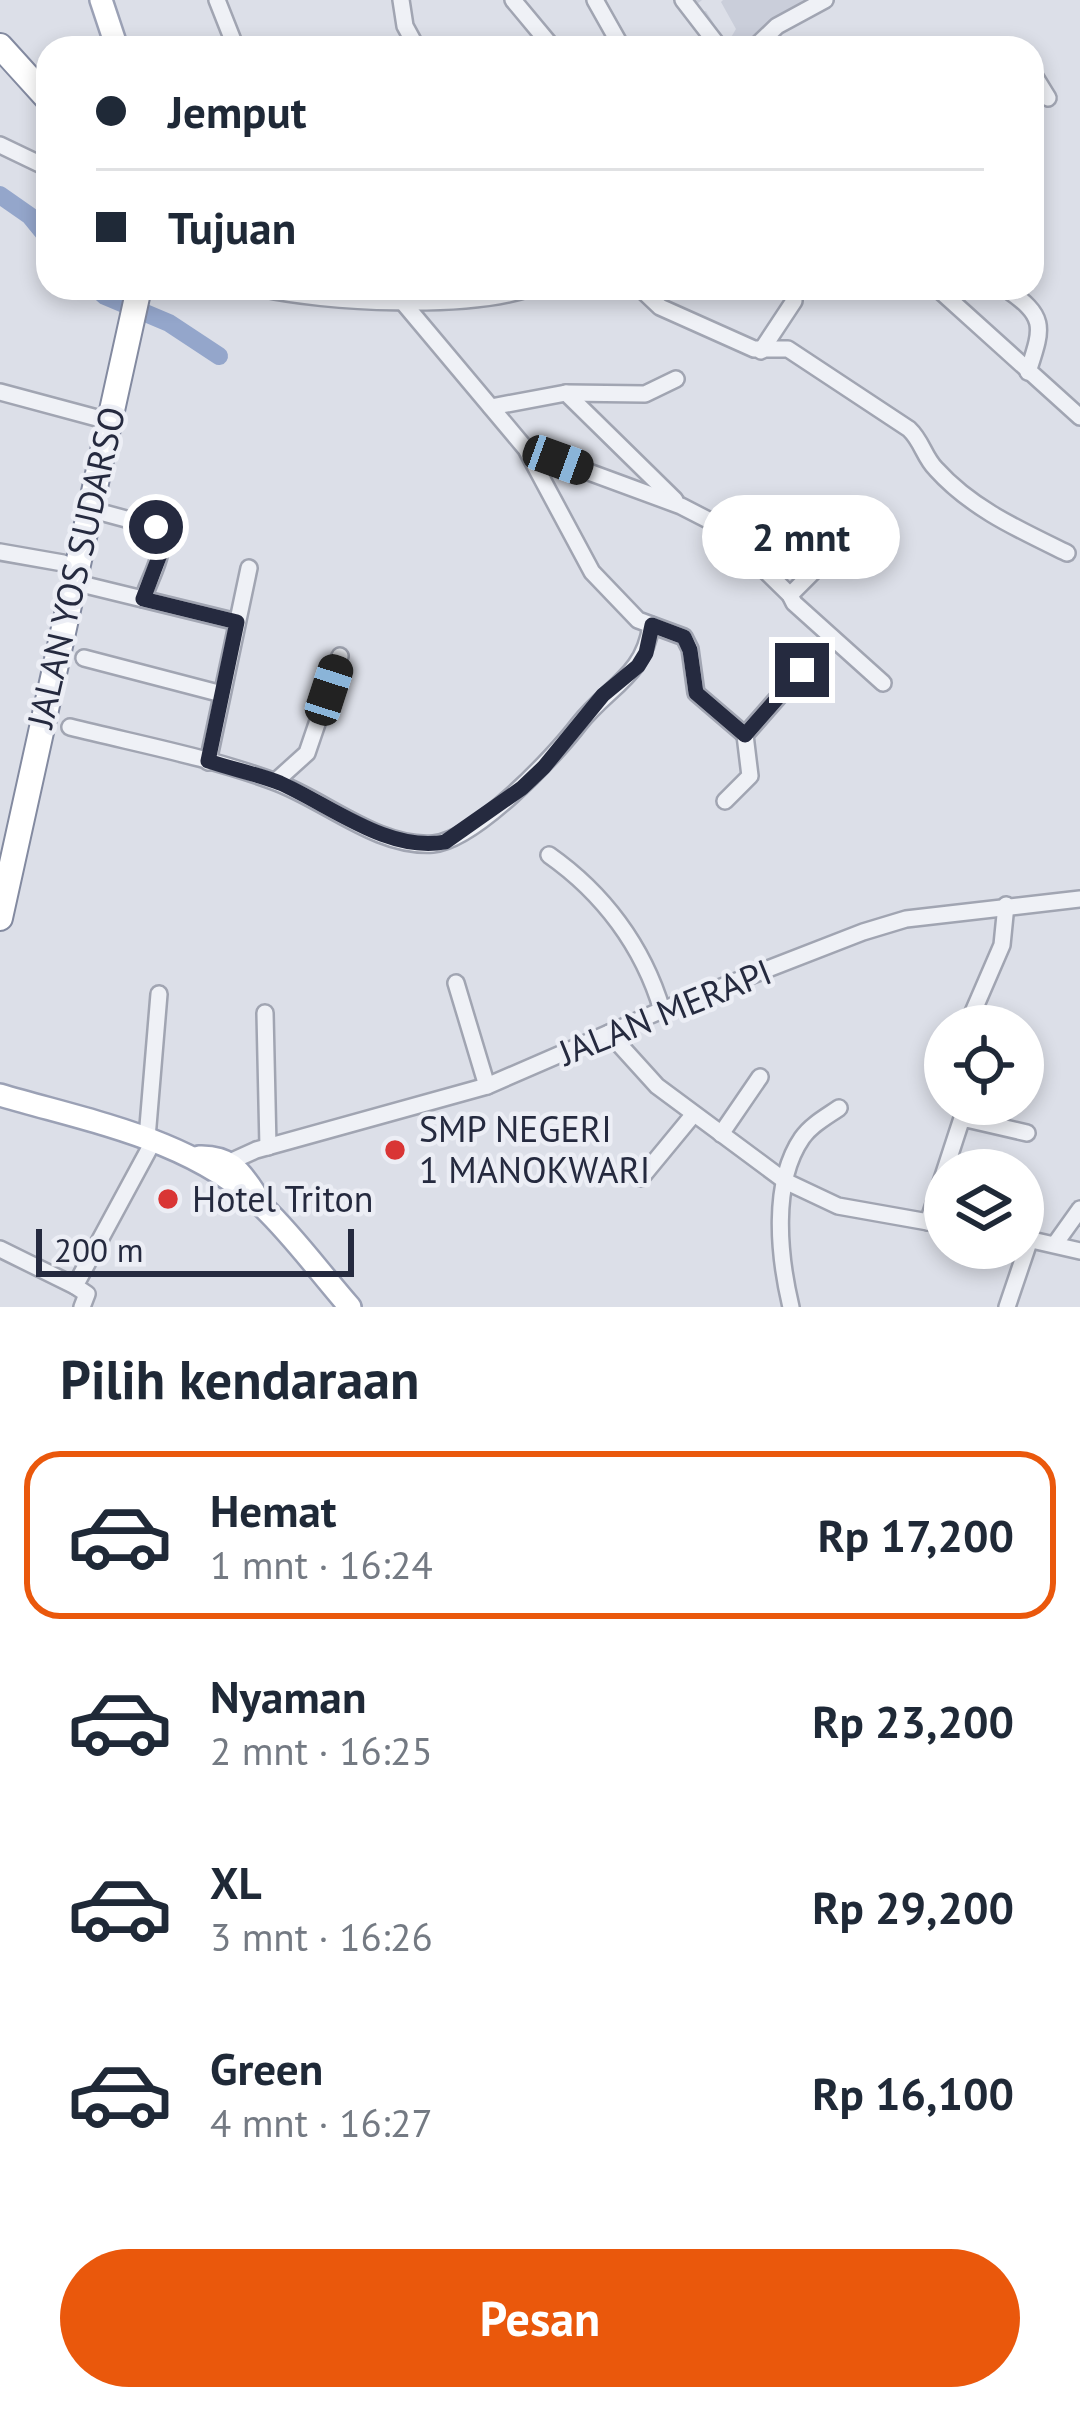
<!DOCTYPE html>
<html lang="id">
<meta charset="utf-8">
<style>
body{margin:0;font-family:"PT Sans",sans-serif;background:#f6f6f7;color:#1f2937;height:100vh;display:flex;flex-direction:column;font-size:45px;white-space:nowrap}
*{box-sizing:border-box;margin:0}
p{font-size:39px;color:#747a83}
.icon{flex:none;width:66px;height:66px;fill:none;stroke:currentColor;stroke-width:2;stroke-linecap:round;stroke-linejoin:round}
.map{position:relative;height:1307px;overflow:hidden}
.side{display:flex;flex-direction:column;background:#fff;flex:1}
.side>*{flex:none}
.hud{position:absolute;left:36px;top:36px;width:1008px;height:264px;border-radius:36px;box-shadow:0 6px 18px #0003;display:grid;align-content:center;height:264px;padding:0 60px;background:#fff}
.fabs{position:absolute;left:924px;top:1005px;display:grid;gap:24px}
.fabs a{display:grid;place-items:center;width:120px;height:120px;border-radius:50%;background:#fff;box-shadow:0 6px 18px #0003;font-size:60px}
.scale{position:absolute;left:36px;bottom:30px;width:318px;box-sizing:border-box;padding-left:12px;border:6px solid #252a3f;border-top:0;font-size:33px;line-height:42px;white-space:nowrap;color:#252a3f;-webkit-text-stroke:9px #eceef5;paint-order:stroke}
.end{position:absolute;width:54px;height:54px;margin:-27px;border:15px solid #252a3f;background:#fff;box-shadow:0 0 0 6px #fff}
.from{border-radius:50%}
.bubble{position:absolute;height:84px;border-radius:42px;background:#fff;box-shadow:0 6px 18px #0003;font-size:39px;font-weight:700;line-height:84px;text-align:center}
.car{position:absolute;width:36px;height:72px;margin:-36px -18px;border-radius:15px;box-shadow:0 0 9px 3px #0007;background:linear-gradient(#222 24%,#8ab4d8 0 40%,#222 0 76%,#8ab4d8 0 86%,#222 0)}
.hud b{display:flex;align-items:center;gap:42px;height:114px;font-size:45px}
.hud b+b{border-top:3px solid #e0e1e3}
.hud i{width:30px;height:30px;background:#1f2937}
ul{padding:0;list-style:none}
li{display:flex;align-items:center;gap:36px;height:168px;margin:0 24px 18px;padding:0 36px;border:6px solid transparent;border-radius:36px}
li div{flex:1}
li b{display:block;font-size:45px}
li em{font-style:normal;font-weight:700}
li.selected{border-color:#ea580c}
li>.icon{width:108px;height:108px;stroke-width:1.5}
h2{padding:0 60px;font-size:54px;line-height:144px}
.action{display:flex;gap:24px;margin-top:auto;padding:24px 60px}
.action a{flex:1;height:138px;border-radius:72px;background:#ea580c;color:#fff;font-size:48px;font-weight:700;line-height:138px;text-align:center}
.map>svg:first-child{display:block}
</style>
<div class="map">
<svg width="1080" height="1307" viewBox="0 0 1080 1307">
<rect width="100%" height="100%" fill="#dcdfe8"/>
<!-- built -->
<path fill="#caceda" d="M690,0h12l-5,4 5,8 4,-1 23,37 5,-3 -4,-6 6,-10 -15,-27 2,-2h100l-91,48h-8z"/>
<g fill="none" stroke-linecap="round" stroke-linejoin="round">
<!-- river -->
<g stroke="#94a6cb" stroke-width="18">
<path d="M0,195l30,21 18,22"/>
<path d="M96,288l9,8 64,27 50,33"/>
</g>
<defs>
<g id="minor">
<path d="M217,0l19,48"/>
<path d="M401,0l4,26 12,22"/>
<path d="M513,0l40,48"/>
<path d="M595,0l27,48"/>
<path d="M683,0l37,48"/>
<path d="M754,48l23,-22 48,-26"/>
<path d="M1032,72l16,26"/>
<path d="M0,145l48,23"/>
<path d="M260,288c66,15 206,22 270,0"/>
<path d="M640,288l20,19 94,42h34l121,80c13,12 15,28 27,40 36,40 84,61 131,84"/>
<path d="M937,288l143,129"/>
<path d="M1005,288c42,29 38,38 23,84"/>
<path d="M401,300l125,149 66,123 46,48 46,17 6,12 6,44 49,42"/>
<path d="M761,351l33,-50"/>
<path d="M0,392l97,26"/>
<path d="M566,393l109,107"/>
<path d="M491,407l75,-14 79,1 31,-15"/>
<path d="M529,450l152,56 39,20 70,69 4,8 89,80"/>
<path d="M89,509l67,18c14,21 -6,49 -13,72"/>
<path d="M0,552l63,11"/>
<path d="M73,582l164,40"/>
<path d="M790,595l80,-80"/>
<path d="M84,658l138,36"/>
<path d="M70,727c68,17 138,30 203,54 51,18 104,67 160,63 41,-3 121,-87 146,-120 30,-38 65,-48 72,-99"/>
<path d="M208,762l41,-194"/>
<path d="M276,781l31,-28 33,-97"/>
<path d="M725,801l25,-25 -5,-41 86,-98"/>
<path d="M549,855c54,38 94,91 113,155"/>
<path d="M456,983l31,103"/>
<path d="M265,1013l3,134"/>
<path d="M967,1026l35,-81 4,-40"/>
<path d="M609,1033l48,53 128,95 53,25 107,19"/>
<path d="M721,1134l39,-57"/>
<path d="M147,1138l12,-144"/>
<path d="M223,1165l33,-15 231,-64 175,-76 201,-78 43,-13 174,-20"/>
<path d="M641,1178l52,-63"/>
<path d="M928,1222l34,-104 65,15"/>
<path d="M1023,1238l57,13"/>
<path d="M1055,1244l25,-35"/>
<path d="M0,1249l75,37"/>
<path d="M82,1307l5,-13 -12,-8 79,-146"/>
<path d="M791,1307c-12,-50 -20,-124 11,-169 9,-13 24,-21 37,-30"/>
<path d="M1007,1307l23,-68"/>
</g>
<g id="major">
<path d="M101,0l16,48"/>
<path d="M0,1095c91,27 193,44 264,113 31,30 57,66 86,99"/>
<path d="M199,1157c29,-1 40,12 55,35"/>
</g>
<g id="highway">
<path d="M0,46l48,53"/>
<path d="M0,918l139,-630"/>
</g>
</defs>
<!-- minor casing -->
<use href="#minor" stroke="#a1a5b2" stroke-width="20"/>
<!-- major casing -->
<use href="#major" stroke="#9ba1b5" stroke-width="26"/>
<!-- highway casing -->
<use href="#highway" stroke="#838aa0" stroke-width="28"/>
<!-- minor -->
<use href="#minor" stroke="#eff1f6" stroke-width="15"/>
<!-- major -->
<use href="#major" stroke="#fff" stroke-width="21"/>
<!-- highway -->
<use href="#highway" stroke="#fff" stroke-width="24"/>
</g>
<g fill="none" stroke-linecap="round" stroke-linejoin="round">
<!-- route -->
<path stroke="#252a3f" stroke-width="15" d="M156,527l8,17 -21,55 94,23 -29,139c24,8 49,13 72,22 50,22 108,70 165,59l77,-54 22,-21 59,-72 35,-29 8,-13 6,-28 32,12 6,13 6,43 49,42 57,-65"/>
</g>
<!-- markers -->
<g fill="#d93535" stroke="#eceef5" stroke-width="4.5">
<circle cx="395" cy="1150" r="12"/>
<circle cx="168" cy="1199" r="12"/>
</g>
<g text-anchor="middle" stroke-width="9" stroke-linejoin="round" paint-order="stroke">
<!-- street labels -->
<g font-size="36" fill="#252a3f" stroke="#eceef5">
<text transform="translate(76 567) rotate(-77)" y="13">JALAN YOS SUDARSO</text>
<text transform="translate(665 1012) rotate(-22)" y="13">JALAN MERAPI</text>
</g>
<!-- poi labels -->
<g font-size="36" fill="#252a3f" stroke="#eceef5" text-anchor="start">
<text x="419" y="1142">SMP NEGERI<tspan x="419" dy="41">1 MANOKWARI</tspan></text>
<text x="192" y="1212">Hotel Triton</text>
</g>
</g>
</svg>
<div class="fabs">
<a><svg class="icon" aria-label="locate" viewBox="0 0 24 24"><circle cx="12" cy="12" r="6"/><path d="M12 2v4M12 18v4M2 12h4M18 12h4"/></svg></a>
<a><svg class="icon" aria-label="layers" viewBox="0 0 24 24"><path d="M12 4l9 5-9 5-9-5zM3 14l9 5 9-5"/></svg></a>
</div>
<div class="scale">200 m</div>
<i class="end from" style="left:156px;top:527px"></i>
<i class="end" style="left:802px;top:670px"></i>
<div class="bubble" style="left:702px;top:495px;width:198px">2 mnt</div>
<i class="car" style="left:558px;top:460px;rotate:110deg"></i>
<i class="car" style="left:329px;top:690px;rotate:18deg"></i>
<div class="hud">
<b><i class="from"></i>Jemput</b>
<b><i></i>Tujuan</b>
</div>
</div>
<section class="side">
<h2>Pilih kendaraan</h2>
<ul>
<li class="selected"><svg class="icon" aria-label="car" viewBox="0 0 24 24"><path d="M5 17H2v-5l4-1 3-4h7l3 4 3 1v5h-3M9 17h6M6 11h13"/><circle cx="7" cy="17" r="2"/><circle cx="17" cy="17" r="2"/></svg><div><b>Hemat</b><p>1 mnt · 16:24</p></div><em>Rp 17,200</em></li>
<li><svg class="icon" aria-label="car" viewBox="0 0 24 24"><path d="M5 17H2v-5l4-1 3-4h7l3 4 3 1v5h-3M9 17h6M6 11h13"/><circle cx="7" cy="17" r="2"/><circle cx="17" cy="17" r="2"/></svg><div><b>Nyaman</b><p>2 mnt · 16:25</p></div><em>Rp 23,200</em></li>
<li><svg class="icon" aria-label="car" viewBox="0 0 24 24"><path d="M5 17H2v-5l4-1 3-4h7l3 4 3 1v5h-3M9 17h6M6 11h13"/><circle cx="7" cy="17" r="2"/><circle cx="17" cy="17" r="2"/></svg><div><b>XL</b><p>3 mnt · 16:26</p></div><em>Rp 29,200</em></li>
<li><svg class="icon" aria-label="car" viewBox="0 0 24 24"><path d="M5 17H2v-5l4-1 3-4h7l3 4 3 1v5h-3M9 17h6M6 11h13"/><circle cx="7" cy="17" r="2"/><circle cx="17" cy="17" r="2"/></svg><div><b>Green</b><p>4 mnt · 16:27</p></div><em>Rp 16,100</em></li>
</ul>
<div class="action"><a>Pesan</a></div>
</section>
